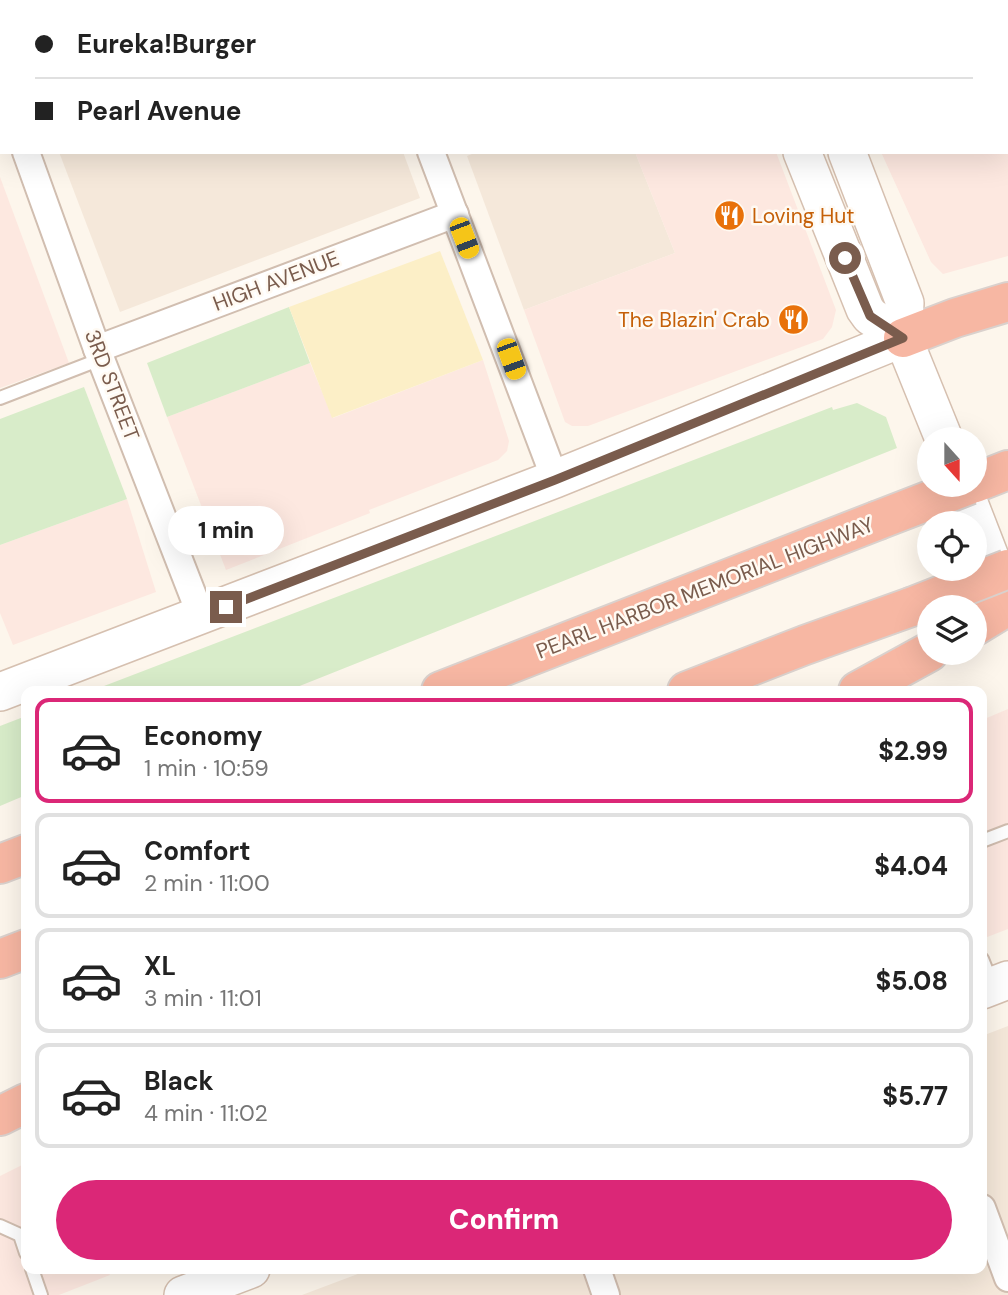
<!DOCTYPE html>
<meta charset="utf-8">
<style>
body{margin:0;font-family:"DM Sans",sans-serif;background:#f6f6f6;color:#222;height:100vh;display:flex;flex-direction:column;font-size:26px;white-space:nowrap}
*{box-sizing:border-box;margin:0}
p{font-size:23px;color:#767676}
.icon{flex:none;width:38px;height:38px;fill:none;stroke:currentColor;stroke-width:2;stroke-linecap:round;stroke-linejoin:round}
.map{position:relative;flex:1;overflow:hidden}
.drawer{position:absolute;left:21px;top:686px;width:966px;height:588px;display:flex;flex-direction:column;background:#fff;border-radius:14px;box-shadow:0 7px 28px #0002}
.drawer>*{flex:none}
.hud{position:absolute;left:0px;top:0px;width:1008px;height:154px;box-shadow:0 7px 28px #0002;display:grid;align-content:center;height:154px;padding:0 35px;background:#fff}
.needle{width:46px;rotate:159deg}
.fabs{position:absolute;left:917px;top:427px;display:grid;gap:14px}
.fabs a{display:grid;place-items:center;width:70px;height:70px;border-radius:50%;background:#fff;box-shadow:0 7px 28px #0002;font-size:35px}
.end{position:absolute;width:32px;height:32px;margin:-16px;border:9px solid #7a5c4d;background:#fff;box-shadow:0 0 0 4px #fff}
.from{border-radius:50%}
.bubble{position:absolute;height:49px;border-radius:24px;background:#fff;box-shadow:0 7px 28px #0002;font-size:23px;font-weight:800;line-height:49px;text-align:center}
.car{position:absolute;width:21px;height:42px;margin:-21px -10px;border-radius:9px;box-shadow:0 0 5px 2px #0007;background:linear-gradient(#f5c518 24%,#345 0 40%,#f5c518 0 76%,#345 0 86%,#f5c518 0)}
.hud b{display:flex;align-items:center;gap:24px;height:66px;font-size:26px}
.hud b+b{border-top:2px solid #e0e0e0}
.hud i{width:18px;height:18px;background:#222}
ul{padding:12px 0 0;list-style:none}
li{display:flex;align-items:center;gap:21px;height:105px;margin:0 14px 10px;padding:0 21px;border:4px solid #e0e0e0;border-radius:14px}
li div{flex:1}
li b{display:block;font-size:26px}
li em{font-style:normal;font-weight:800}
li.active{border-color:#db2777}
li>.icon{width:63px;height:63px;stroke-width:1.5}
.primary-button{display:flex;gap:14px;margin-top:auto;padding:14px 35px}
.primary-button a{flex:1;height:80px;border-radius:42px;background:#db2777;color:#fff;font-size:28px;font-weight:800;line-height:80px;text-align:center}
.map>svg:first-child{display:block}
</style>
<div class="map">
<svg width="1008" height="1295" viewBox="0 0 1008 1295">
<rect width="100%" height="100%" fill="#fdf6ec"/>
<!-- residential -->
<g fill="#f5e8da">
<path d="M59,152h344l17,46 -300,114z"/>
<path d="M477,152h158l40,101 -151,57 -57,-154z"/>
<path d="M1008,1026v269h-706l69,-26h611v-233z"/>
</g>
<!-- commercial -->
<g fill="#fde8e0">
<path d="M846,0h162v256l-65,18 -12,-12 -50,-110h125v-150z"/>
<path d="M635,152h141l60,158 -4,17 -9,12 -235,87h-16l-7,-4 -41,-112 151,-57z"/>
<path d="M0,177l69,186 -69,25z"/>
<path d="M483,360l26,81 -2,10 -9,9 -129,50 1,3 -144,57 -59,-153 143,-54 23,55z"/>
<path d="M127,499l29,93 -143,53 -13,-32v-68z"/>
<path d="M1008,709v220l-26,10v-219z"/>
<path d="M26,1163v106h81l3,6 -51,20h-59v-119z"/>
</g>
<!-- green -->
<g fill="#d8ecc9">
<path d="M289,307l21,56 -143,54 -20,-54z"/>
<path d="M84,387l43,112 -127,46v-126z"/>
<path d="M857,403l29,14 11,31 -610,243h-196l741,-284 1,3z"/>
<path d="M26,716v79l-26,11v-80z"/>
</g>
<!-- sand -->
<g fill="#fcefc7">
<path d="M408,0h310l1,2h-311z"/>
<path d="M440,251l43,109 -151,58 -43,-111z"/>
</g>
<g fill="none" stroke-linecap="round" stroke-linejoin="round">
<defs>
<g id="lane">
<path d="M0,398l101,-39"/>
<path d="M982,841l26,-10"/>
<path d="M982,959l10,25"/>
<path d="M0,1226l20,9 6,18"/>
<path d="M32,1269l9,26"/>
</g>
<g id="street">
<path d="M371,0v2"/>
<path d="M0,80l2,5"/>
<path d="M26,152l71,197 104,267"/>
<path d="M431,152l124,327"/>
<path d="M97,349l358,-135"/>
<path d="M982,1208l26,70"/>
<path d="M597,1269l9,26"/>
</g>
<g id="secondary">
<path d="M744,0v2"/>
<path d="M788,0l1,2"/>
<path d="M802,152l63,157 5,7 33,22"/>
<path d="M847,152l58,151 -2,35 41,101"/>
<path d="M962,485l45,116"/>
<path d="M0,692l555,-213 348,-141"/>
<path d="M982,990l26,-10"/>
<path d="M183,1295l68,-26"/>
</g>
<g id="highway">
<path d="M903,338l52,-20 53,-16"/>
<path d="M975,483l33,-13"/>
<path d="M975,626l33,-20"/>
<path d="M441,691l435,-170"/>
<path d="M687,691l118,-46 106,-38"/>
<path d="M858,691l71,-39"/>
<path d="M0,864l26,-10"/>
<path d="M0,959l26,-10"/>
<path d="M0,1116l26,-13"/>
</g>
</defs>
<!-- lane casing -->
<use href="#lane" stroke="#d1beb0" stroke-width="16"/>
<!-- street casing -->
<use href="#street" stroke="#d1beb0" stroke-width="30"/>
<!-- secondary casing -->
<use href="#secondary" stroke="#d6c0b0" stroke-width="40"/>
<!-- highway casing -->
<use href="#highway" stroke="#dad1cd" stroke-width="42"/>
<!-- path -->
<g stroke="#d9b8a5" stroke-width="4.5" stroke-dasharray="2 5" stroke-linecap="butt">
<path d="M956,0v2"/>
<path d="M1006,71h2"/>
</g>
<!-- lane -->
<use href="#lane" stroke="#fff" stroke-width="12"/>
<!-- street -->
<use href="#street" stroke="#fff" stroke-width="26"/>
<!-- secondary -->
<use href="#secondary" stroke="#fff" stroke-width="37"/>
<!-- highway -->
<use href="#highway" stroke="#f7b7a3" stroke-width="38"/>
<defs>
<g id="highway-bridge">
<path d="M876,521l93,-36"/>
<path d="M911,607l97,-38"/>
</g>
</defs>
<!-- highway-bridge casing -->
<use href="#highway-bridge" stroke="#dad1cd" stroke-width="42" stroke-linecap="butt"/>
<!-- highway-bridge -->
<use href="#highway-bridge" stroke="#f7b7a3" stroke-width="38"/>
</g>
<g fill="none" stroke-linecap="round" stroke-linejoin="round">
<!-- route -->
<path stroke="#7a5c4d" stroke-width="9" d="M226,607l329,-127 348,-142 -33,-22 -25,-58"/>
</g>
<!-- icons -->
<defs>
<symbol id="restaurant-disc" viewBox="-11 -11 22 22"><circle r="9.5" fill="#e8710a" stroke="#fffaf3"/><path d="M-5-6h1v4h1v-4h1v4h1v-4h1v5L-1.5 .5V6h-2V.5L-5-1ZM5-6V6H3V1.5H1.5Q1.5-4 5-6Z" fill="#fff"/></symbol>
</defs>
<g fill-rule="evenodd">
<use href="#restaurant-disc" x="712" y="198" width="35" height="35"/>
<use href="#restaurant-disc" x="776" y="302" width="35" height="35"/>
</g>
<g text-anchor="middle" stroke-width="5" stroke-linejoin="round" paint-order="stroke">
<!-- food labels -->
<g font-size="21" fill="#c56008" stroke="#fffaf3" text-anchor="start">
<text x="752" y="223">Loving Hut</text>
<text x="770" y="327" text-anchor="end">The Blazin' Crab</text>
</g>
<!-- street labels -->
<g font-size="21" fill="#7a5c4d" stroke="#fffaf3">
<text transform="translate(276 281) rotate(-21)" y="7">HIGH AVENUE</text>
<text transform="translate(112 385) rotate(69)" y="7">3RD STREET</text>
<text transform="translate(705 588) rotate(-21)" y="7">PEARL HARBOR MEMORIAL HIGHWAY</text>
</g>
</g>
</svg>
<div class="fabs">
<a><svg class="needle" viewBox="-14 -14 28 28"><path d="M0-13l5 13h-10z" fill="#e53935"/><path d="M0 13l5-13h-10z" fill="#767676"/></svg></a>
<a><svg class="icon" aria-label="locate" viewBox="0 0 24 24"><circle cx="12" cy="12" r="6"/><path d="M12 2v4M12 18v4M2 12h4M18 12h4"/></svg></a>
<a><svg class="icon" aria-label="layers" viewBox="0 0 24 24"><path d="M12 4l9 5-9 5-9-5zM3 14l9 5 9-5"/></svg></a>
</div>
<i class="end from" style="left:845px;top:258px"></i>
<i class="end" style="left:226px;top:607px"></i>
<div class="bubble" style="left:168px;top:506px;width:116px">1 min</div>
<i class="car" style="left:464px;top:238px;rotate:159deg"></i>
<i class="car" style="left:511px;top:359px;rotate:160deg"></i>
<div class="hud">
<b><i class="from"></i>Eureka!Burger</b>
<b><i></i>Pearl Avenue</b>
</div>
<section class="drawer">
<ul>
<li class="active"><svg class="icon" aria-label="car" viewBox="0 0 24 24"><path d="M5 17H2v-5l4-1 3-4h7l3 4 3 1v5h-3M9 17h6M6 11h13"/><circle cx="7" cy="17" r="2"/><circle cx="17" cy="17" r="2"/></svg><div><b>Economy</b><p>1 min · 10:59</p></div><em>$2.99</em></li>
<li><svg class="icon" aria-label="car" viewBox="0 0 24 24"><path d="M5 17H2v-5l4-1 3-4h7l3 4 3 1v5h-3M9 17h6M6 11h13"/><circle cx="7" cy="17" r="2"/><circle cx="17" cy="17" r="2"/></svg><div><b>Comfort</b><p>2 min · 11:00</p></div><em>$4.04</em></li>
<li><svg class="icon" aria-label="car" viewBox="0 0 24 24"><path d="M5 17H2v-5l4-1 3-4h7l3 4 3 1v5h-3M9 17h6M6 11h13"/><circle cx="7" cy="17" r="2"/><circle cx="17" cy="17" r="2"/></svg><div><b>XL</b><p>3 min · 11:01</p></div><em>$5.08</em></li>
<li><svg class="icon" aria-label="car" viewBox="0 0 24 24"><path d="M5 17H2v-5l4-1 3-4h7l3 4 3 1v5h-3M9 17h6M6 11h13"/><circle cx="7" cy="17" r="2"/><circle cx="17" cy="17" r="2"/></svg><div><b>Black</b><p>4 min · 11:02</p></div><em>$5.77</em></li>
</ul>
<div class="primary-button"><a>Confirm</a></div>
</section>
</div>
